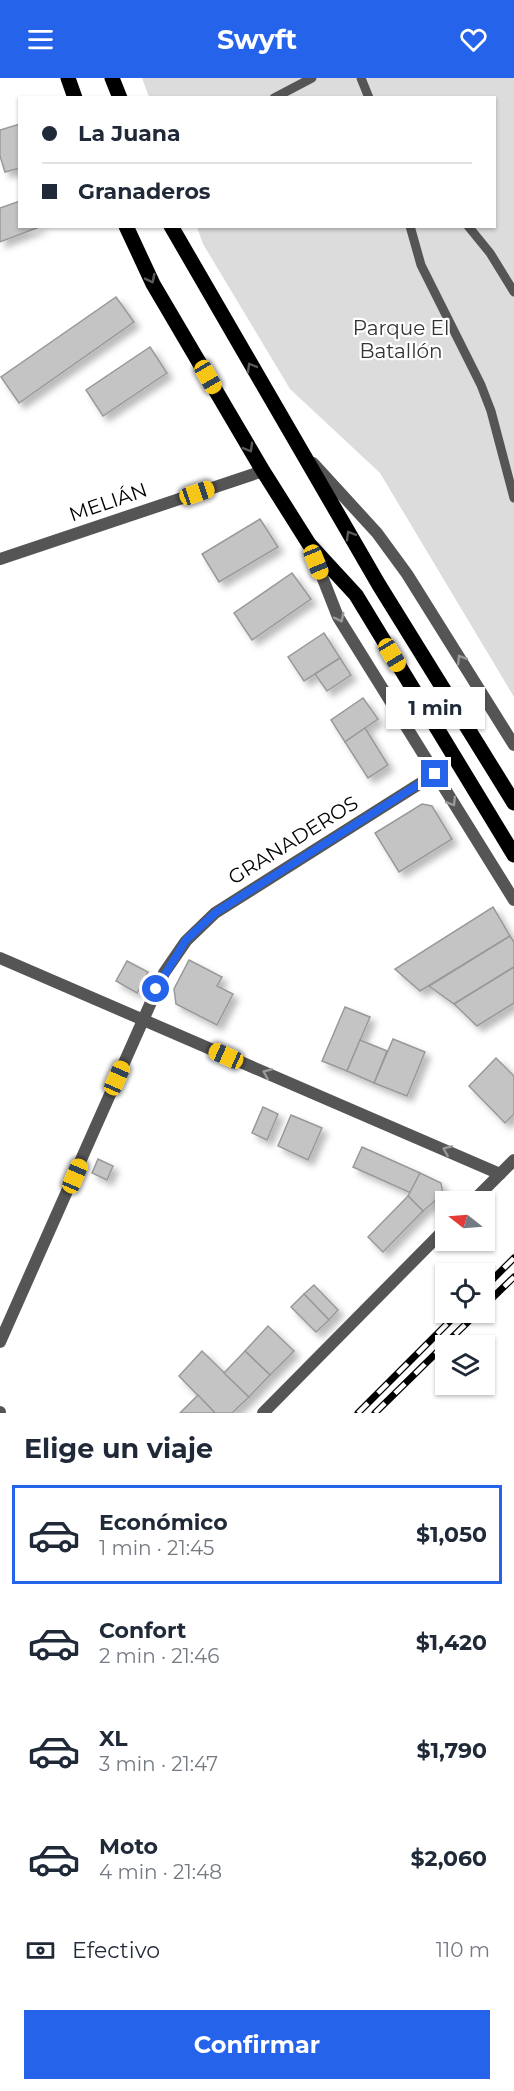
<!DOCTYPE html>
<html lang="es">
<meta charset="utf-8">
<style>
body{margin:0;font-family:Montserrat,sans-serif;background:#f6f6f7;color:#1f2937;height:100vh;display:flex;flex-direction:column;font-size:22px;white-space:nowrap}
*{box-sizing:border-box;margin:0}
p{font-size:20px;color:#747a83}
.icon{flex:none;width:33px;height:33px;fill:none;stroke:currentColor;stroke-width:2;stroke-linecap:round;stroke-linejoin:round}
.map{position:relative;height:1335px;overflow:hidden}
.side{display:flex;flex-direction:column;background:#fff;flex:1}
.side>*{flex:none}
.banner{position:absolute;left:18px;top:18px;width:478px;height:132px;border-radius:0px;box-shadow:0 2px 4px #0004;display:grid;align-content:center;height:132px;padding:0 24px;background:#fff}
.needle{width:39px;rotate:287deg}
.fabs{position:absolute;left:435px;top:1113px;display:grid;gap:12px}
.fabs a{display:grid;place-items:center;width:60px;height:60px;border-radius:0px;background:#fff;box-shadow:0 2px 4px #0004;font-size:30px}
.end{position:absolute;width:27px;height:27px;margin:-14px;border:8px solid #2563eb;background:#fff;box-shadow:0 0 0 3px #fff}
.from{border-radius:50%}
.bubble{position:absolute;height:42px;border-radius:0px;background:#fff;box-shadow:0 2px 4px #0004;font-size:20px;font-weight:700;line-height:42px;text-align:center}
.car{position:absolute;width:18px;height:36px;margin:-18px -9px;border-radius:8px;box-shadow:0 0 4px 2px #0007;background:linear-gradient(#f5c518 24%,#345 0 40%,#f5c518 0 76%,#345 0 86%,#f5c518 0)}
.banner b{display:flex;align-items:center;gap:21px;height:57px;font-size:22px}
.banner b+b{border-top:2px solid #e0e1e3}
.banner i{width:15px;height:15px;background:#1f2937}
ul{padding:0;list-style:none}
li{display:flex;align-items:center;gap:18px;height:99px;margin:0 12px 9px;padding:0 12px;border:3px solid transparent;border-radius:0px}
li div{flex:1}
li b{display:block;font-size:22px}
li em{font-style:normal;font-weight:700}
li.selected{border-color:#2563eb}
li>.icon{width:54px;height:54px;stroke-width:1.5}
h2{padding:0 24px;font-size:27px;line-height:72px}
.pay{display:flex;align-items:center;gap:15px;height:66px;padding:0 24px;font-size:22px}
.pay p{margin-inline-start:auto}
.button{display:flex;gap:12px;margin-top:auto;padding:12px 24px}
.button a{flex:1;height:69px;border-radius:0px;background:#2563eb;color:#fff;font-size:24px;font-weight:700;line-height:69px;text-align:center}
header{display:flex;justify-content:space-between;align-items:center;height:78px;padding:0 24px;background:#2563eb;color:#fff;font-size:27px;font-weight:700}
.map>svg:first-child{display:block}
</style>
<header><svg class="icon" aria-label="menu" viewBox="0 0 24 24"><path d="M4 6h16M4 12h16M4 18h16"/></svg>Swyft<svg class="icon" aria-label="heart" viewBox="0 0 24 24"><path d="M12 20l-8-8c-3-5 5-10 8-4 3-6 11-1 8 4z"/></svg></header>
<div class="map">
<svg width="514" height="1335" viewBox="0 0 514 1335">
<defs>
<filter id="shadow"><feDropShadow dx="5.5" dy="5.5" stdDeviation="3" flood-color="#0004"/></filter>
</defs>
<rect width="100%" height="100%" fill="#fff"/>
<!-- green -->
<path fill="#dcdcdc" d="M142,0h372v619l-134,-224 -90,-84 -87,-145 -6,-17 298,-1v-128l-346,-1z"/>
<!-- building -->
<g fill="#c4c4c4" stroke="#999" stroke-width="1.5" filter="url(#shadow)">
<path d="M20,46v44l-15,4 -5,-16v-26z"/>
<path d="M20,123v25h22l-42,16v-34z"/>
<path d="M116,219l18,25 -115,81 -18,-26z"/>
<path d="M150,269l17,26 -64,43 -17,-26z"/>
<path d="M260,441l18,28 -59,35 -17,-28z"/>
<path d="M292,495l19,26 -59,41 -18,-27z"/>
<path d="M324,555l16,25 -36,23 -16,-24z"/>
<path d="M340,580l11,17 -24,16 -12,-17z"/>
<path d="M363,620l15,21 -33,23 -14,-22z"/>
<path d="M365,650l23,37 -20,13 -23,-36z"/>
<path d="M422,726l10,2 20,33 -53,33 -24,-39z"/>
<path d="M493,829l17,29 -90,55 -25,-22z"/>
<path d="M510,858l4,6v25l-60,37 -25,-18z"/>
<path d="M189,882l33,17 -5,9 16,8 -16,31 -41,-21 -2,-15z"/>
<path d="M127,883l21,11 -11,21 -21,-12z"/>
<path d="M514,889v36l-37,23 -23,-22z"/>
<path d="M345,929l25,10 -23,54 -25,-10z"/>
<path d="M393,961l32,13 -18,44 -33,-13z"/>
<path d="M360,962l27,11 -13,32 -27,-12z"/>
<path d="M496,980l18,18v38l-9,9 -36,-37z"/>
<path d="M263,1029l15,7 -11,26 -15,-7z"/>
<path d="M291,1037l31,13 -14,32 -30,-14z"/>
<path d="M362,1069l58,26 -9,20 -58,-26z"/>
<path d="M98,1081l15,7 -6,14 -15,-7z"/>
<path d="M420,1095l21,10 2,11 -20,17 -15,-15z"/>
<path d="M408,1118l15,15 -40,41 -15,-15z"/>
<path d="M314,1207l24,25 -9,10 -25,-26z"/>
<path d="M304,1216l25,26 -13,12 -25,-25z"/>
<path d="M268,1248l26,25 -24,24 -25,-24z"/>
<path d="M202,1273l47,46 -17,16h-17l-36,-37z"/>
<path d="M245,1273l25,24 -21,22 -25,-24z"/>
<path d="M198,1317l17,18h-35z"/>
</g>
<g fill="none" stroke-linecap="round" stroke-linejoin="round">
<!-- service -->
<g stroke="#555" stroke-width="9">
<path d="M361,0l8,20"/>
<path d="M274,20l38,-20"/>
<path d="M410,148l11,39 60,120 10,26 23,87"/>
<path d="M468,148l22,27 24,39"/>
</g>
<!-- minor -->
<g stroke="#555" stroke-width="12">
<path d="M0,481l263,-88"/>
<path d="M0,1264l164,-369 22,-32 29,-28 220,-139"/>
<path d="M0,1334v1"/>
</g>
<!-- tertiary -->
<g stroke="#555" stroke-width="12">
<path d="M313,385l64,70 30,41 107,171"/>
<path d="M312,473l26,66 176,283"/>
<path d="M0,880l500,216"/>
<path d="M472,1124l42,-42"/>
<path d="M263,1335l183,-185"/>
</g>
<!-- primary -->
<g stroke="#000" stroke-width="15">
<path d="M68,0l7,20"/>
<path d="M112,0l8,20"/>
<path d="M126,148l27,58 110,187 46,73 47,51 158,260"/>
<path d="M171,148l208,359 135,218"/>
</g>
<defs>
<g id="rail">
<path d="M484,1210l30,-30"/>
<path d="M484,1228l30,-29"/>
<path d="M358,1335l101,-101"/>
<path d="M375,1335l103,-101"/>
</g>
</defs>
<!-- rail casing -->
<use href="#rail" stroke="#000" stroke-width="7"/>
<!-- rail -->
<use href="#rail" stroke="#fff" stroke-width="4.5" stroke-dasharray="14" stroke-linecap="butt"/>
</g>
<!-- one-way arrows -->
<defs><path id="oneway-chevron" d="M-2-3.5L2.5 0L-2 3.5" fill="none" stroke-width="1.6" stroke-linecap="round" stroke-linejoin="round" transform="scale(1.5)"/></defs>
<g stroke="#595959">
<use href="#oneway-chevron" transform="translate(151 201) rotate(64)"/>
<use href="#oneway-chevron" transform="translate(251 289) rotate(-120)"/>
<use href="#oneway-chevron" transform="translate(249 370) rotate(60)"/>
<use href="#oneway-chevron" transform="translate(350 457) rotate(-121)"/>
</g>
<g stroke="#999">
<use href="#oneway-chevron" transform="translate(340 540) rotate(63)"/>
<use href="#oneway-chevron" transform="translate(461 581) rotate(-122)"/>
<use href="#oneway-chevron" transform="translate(452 724) rotate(58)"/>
<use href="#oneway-chevron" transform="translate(267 995) rotate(-157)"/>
<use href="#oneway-chevron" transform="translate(447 1072) rotate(-157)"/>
</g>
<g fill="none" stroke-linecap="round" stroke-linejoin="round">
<!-- route -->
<path stroke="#2563eb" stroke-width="8" d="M156,911l30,-49 29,-27 220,-139"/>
</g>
<g text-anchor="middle" stroke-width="4.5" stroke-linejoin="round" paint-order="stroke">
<!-- park labels -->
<g font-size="20" fill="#333" stroke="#fff">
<text x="401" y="257">Parque El<tspan x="401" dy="23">Batallón</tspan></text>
</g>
<!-- street labels -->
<g font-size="20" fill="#000" stroke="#fff">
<text transform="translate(108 424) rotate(-19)" y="7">MELIÁN</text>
<text transform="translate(293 762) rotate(-32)" y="7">GRANADEROS</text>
</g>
</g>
</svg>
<div class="fabs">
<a><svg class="needle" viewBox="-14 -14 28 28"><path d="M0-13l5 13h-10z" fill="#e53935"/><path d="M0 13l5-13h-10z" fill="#747a83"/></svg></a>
<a><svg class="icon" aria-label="locate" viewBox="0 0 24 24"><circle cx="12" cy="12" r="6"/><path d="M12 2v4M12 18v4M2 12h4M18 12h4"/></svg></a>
<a><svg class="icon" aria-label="layers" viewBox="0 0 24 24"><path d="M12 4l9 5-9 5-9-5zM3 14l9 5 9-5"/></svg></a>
</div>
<i class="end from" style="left:156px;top:911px"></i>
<i class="end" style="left:435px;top:696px"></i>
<div class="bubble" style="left:386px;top:609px;width:99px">1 min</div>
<i class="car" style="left:208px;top:299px;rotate:150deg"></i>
<i class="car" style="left:197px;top:415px;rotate:71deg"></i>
<i class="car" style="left:316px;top:484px;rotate:158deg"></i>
<i class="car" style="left:392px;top:577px;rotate:149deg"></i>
<i class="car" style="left:226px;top:978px;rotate:294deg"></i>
<i class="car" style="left:117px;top:1000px;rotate:24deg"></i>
<i class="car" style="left:75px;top:1098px;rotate:23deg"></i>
<div class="banner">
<b><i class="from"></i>La Juana</b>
<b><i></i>Granaderos</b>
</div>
</div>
<section class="side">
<h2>Elige un viaje</h2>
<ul>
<li class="selected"><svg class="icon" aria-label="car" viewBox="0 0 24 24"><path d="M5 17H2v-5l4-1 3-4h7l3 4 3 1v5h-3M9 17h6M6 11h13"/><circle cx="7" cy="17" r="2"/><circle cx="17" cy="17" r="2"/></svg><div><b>Económico</b><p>1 min · 21:45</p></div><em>$1,050</em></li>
<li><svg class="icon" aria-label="car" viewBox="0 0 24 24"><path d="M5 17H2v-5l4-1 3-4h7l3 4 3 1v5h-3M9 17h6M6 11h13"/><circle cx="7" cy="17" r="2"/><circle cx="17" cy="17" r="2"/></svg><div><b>Confort</b><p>2 min · 21:46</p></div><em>$1,420</em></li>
<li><svg class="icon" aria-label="car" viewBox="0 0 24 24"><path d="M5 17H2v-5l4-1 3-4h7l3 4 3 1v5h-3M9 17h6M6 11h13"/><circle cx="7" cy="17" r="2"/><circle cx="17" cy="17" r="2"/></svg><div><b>XL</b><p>3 min · 21:47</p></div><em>$1,790</em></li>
<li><svg class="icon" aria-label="car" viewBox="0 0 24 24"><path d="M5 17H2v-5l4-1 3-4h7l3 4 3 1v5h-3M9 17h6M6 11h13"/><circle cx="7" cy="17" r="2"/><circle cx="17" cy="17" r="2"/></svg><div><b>Moto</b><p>4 min · 21:48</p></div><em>$2,060</em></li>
</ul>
<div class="pay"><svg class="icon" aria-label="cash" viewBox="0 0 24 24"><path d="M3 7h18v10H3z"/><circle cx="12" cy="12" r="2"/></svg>Efectivo<p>110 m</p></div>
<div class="button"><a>Confirmar</a></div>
</section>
